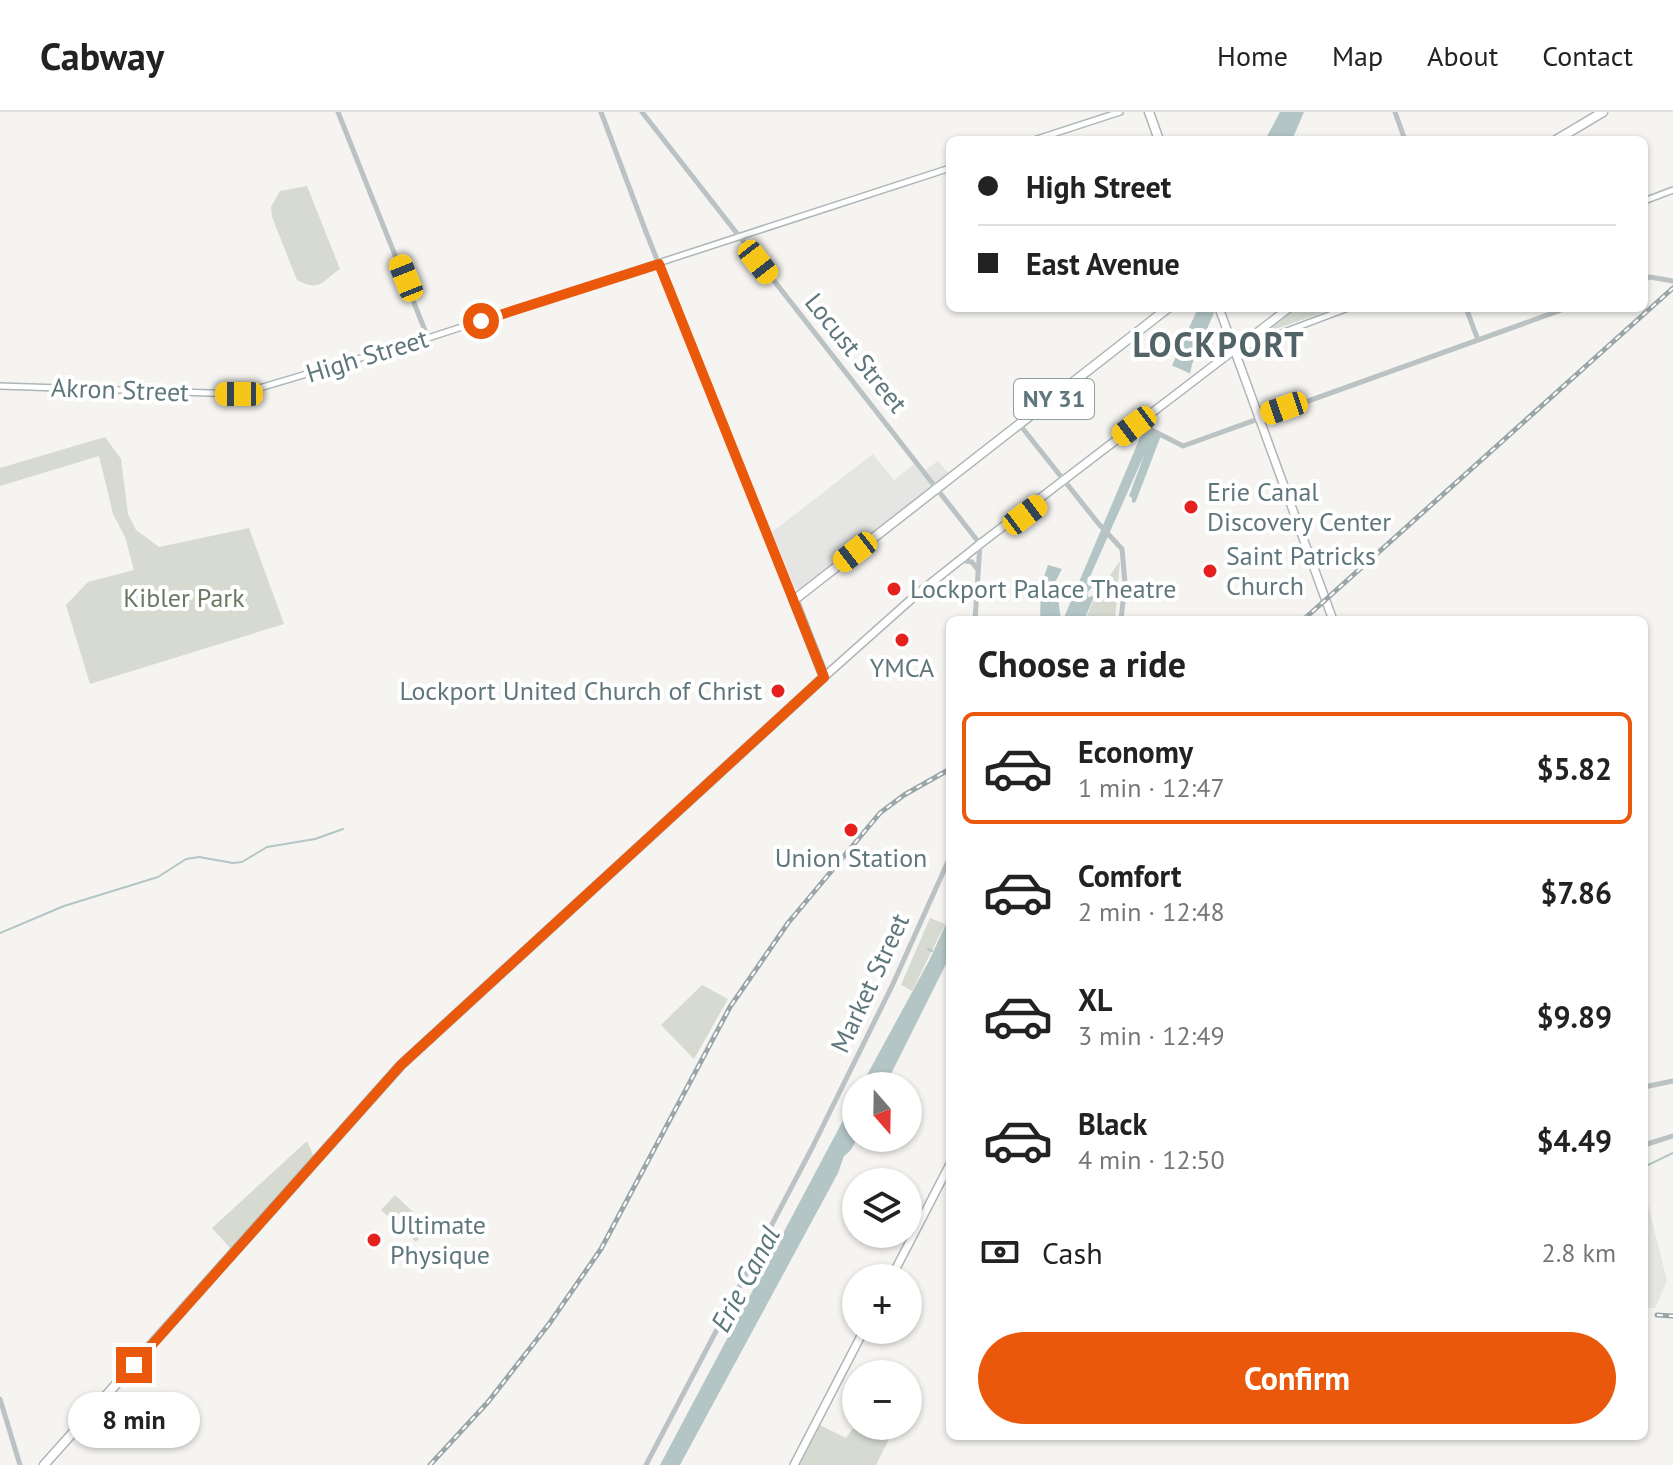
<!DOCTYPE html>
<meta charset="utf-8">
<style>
body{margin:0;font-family:"PT Sans",sans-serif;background:#f6f6f6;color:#222;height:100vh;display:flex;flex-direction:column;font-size:30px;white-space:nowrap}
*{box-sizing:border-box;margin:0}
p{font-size:26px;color:#767676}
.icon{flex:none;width:44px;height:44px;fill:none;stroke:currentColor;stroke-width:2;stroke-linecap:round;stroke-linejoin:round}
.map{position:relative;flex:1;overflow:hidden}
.sheet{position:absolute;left:946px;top:504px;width:702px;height:824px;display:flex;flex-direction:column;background:#fff;border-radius:12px;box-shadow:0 2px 6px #0004}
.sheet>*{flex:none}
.top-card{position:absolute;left:946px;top:24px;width:702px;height:176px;border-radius:12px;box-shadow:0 2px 6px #0004;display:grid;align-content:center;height:176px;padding:0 32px;background:#fff}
.needle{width:52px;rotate:160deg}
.fabs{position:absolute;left:842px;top:960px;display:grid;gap:16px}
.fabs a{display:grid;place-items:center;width:80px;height:80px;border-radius:50%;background:#fff;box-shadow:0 2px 6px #0004;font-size:40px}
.end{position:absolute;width:36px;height:36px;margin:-18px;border:10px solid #ea580c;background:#fff;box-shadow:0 0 0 4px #fff}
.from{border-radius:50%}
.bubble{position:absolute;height:56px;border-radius:28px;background:#fff;box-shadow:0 2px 6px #0004;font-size:26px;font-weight:600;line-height:56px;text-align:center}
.car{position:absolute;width:24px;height:48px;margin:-24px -12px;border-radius:10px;box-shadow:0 0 6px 2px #0007;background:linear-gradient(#f5c518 24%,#345 0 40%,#f5c518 0 76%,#345 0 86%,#f5c518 0)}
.top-card b{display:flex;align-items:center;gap:28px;height:76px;font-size:30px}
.top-card b+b{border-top:2px solid #e0e0e0}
.top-card i{width:20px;height:20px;background:#222}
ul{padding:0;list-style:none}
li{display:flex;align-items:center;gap:24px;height:112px;margin:0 16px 12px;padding:0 16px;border:4px solid transparent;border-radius:12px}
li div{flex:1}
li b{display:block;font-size:30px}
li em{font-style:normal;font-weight:600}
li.current{border-color:#ea580c}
li>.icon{width:72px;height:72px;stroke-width:1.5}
h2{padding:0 32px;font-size:36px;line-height:96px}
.pay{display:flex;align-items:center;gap:20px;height:88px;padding:0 32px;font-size:30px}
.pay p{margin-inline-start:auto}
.button{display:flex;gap:16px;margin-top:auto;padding:16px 32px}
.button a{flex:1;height:92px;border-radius:48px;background:#ea580c;color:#fff;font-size:32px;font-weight:600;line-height:92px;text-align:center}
header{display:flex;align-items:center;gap:48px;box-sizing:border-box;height:112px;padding:0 40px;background:#fff;border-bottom:2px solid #e0e0e0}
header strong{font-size:38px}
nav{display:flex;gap:44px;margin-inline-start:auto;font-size:28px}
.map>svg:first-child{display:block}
</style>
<header>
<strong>Cabway</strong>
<nav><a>Home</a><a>Map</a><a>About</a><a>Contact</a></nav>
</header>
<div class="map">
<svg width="1673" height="1353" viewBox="0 0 1673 1353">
<rect width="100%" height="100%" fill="#f5f4f1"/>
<!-- built -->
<g fill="#e5e6e4">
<path d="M873,342l21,26 20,-16 7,9 17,-12 11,13 -150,116 -4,-2 -23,-56z"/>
<path d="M1648,1092l19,77 -12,27h-11v-103z"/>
</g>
<!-- green -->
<g fill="#d6dad0">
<path d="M307,74l33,83c-17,11 -19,24 -43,11l-25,-63 -1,-10 9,-16z"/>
<path d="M1294,196h42l-63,22 -3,-1z"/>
<path d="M105,325l16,22 7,55 8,16 23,17 90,-19 35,96 -194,60 -24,-79 22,-23 46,-12 -9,-33 -12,-23 -14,-58 -99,30v-18z"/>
<path d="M1120,449l-5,59h-30l10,-23z"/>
<path d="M930,806l15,6 -33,67 -11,-6z"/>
<path d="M702,873l26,14 -34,60 -33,-34z"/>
<path d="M307,1029l7,16 -83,92 -19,-21z"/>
<path d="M395,1083l34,32 -13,15 -35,-32z"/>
<path d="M856,1312v2h17l18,9 -15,30h-77l21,-40 26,13z"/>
</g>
<!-- water -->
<g fill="#b4c5c6">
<path d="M1280,0h24l-12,28h-27z"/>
<path d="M1198,196h18l-24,56 -2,10 -30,64 -24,63 -2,2 -2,-1v-4l-3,-2 16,-43 -56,126 -2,5 5,3 -5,6 1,4 5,-1 6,-18 3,1 -18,41h-21l87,-206z"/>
<path d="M1048,453l14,4 -10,19 6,10 3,22h-21l1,-35z"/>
<path d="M950,803v41l-65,130h-24l68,-125z"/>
<path d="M856,984c0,22 7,48 -12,60l-6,17 -158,292h-20z"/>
</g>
<!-- pier -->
<path fill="#f5f4f1" d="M1171,253l20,9 -27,64 -20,-9z"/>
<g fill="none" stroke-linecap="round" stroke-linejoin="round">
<!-- stream -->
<g stroke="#b4c5c6" stroke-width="2">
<path d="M0,821l64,-27 94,-29 28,-18 13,-2 34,6 9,-1 25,-15 48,-8 28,-10"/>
<path d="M928,837l4,2"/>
<path d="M1644,1055l29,-14"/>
</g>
<defs>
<g id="secondary">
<path d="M1034,28l86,-28"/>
<path d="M1644,89l29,-11"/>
<path d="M1239,237l109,-41"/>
<path d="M0,274l239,8 189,-56 522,-170"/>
</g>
<g id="primary">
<path d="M1219,196l114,312"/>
<path d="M824,565l92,-82 64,-51 309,-236"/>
<path d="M891,1166l59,-114"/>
<path d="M794,1353l70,-135"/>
</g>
<g id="trunk">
<path d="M1149,0l10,28"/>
<path d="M1556,28l47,-28"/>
<path d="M44,1353l357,-400 423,-388 -30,-77 374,-292"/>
</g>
</defs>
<!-- secondary casing -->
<use href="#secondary" stroke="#adb6b8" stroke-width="8"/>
<!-- primary casing -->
<use href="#primary" stroke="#afb6b8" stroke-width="10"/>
<!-- trunk casing -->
<use href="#trunk" stroke="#aeb5b7" stroke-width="11"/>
<!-- tertiary -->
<g stroke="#bbc2c4" stroke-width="5">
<path d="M338,0l90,226"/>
<path d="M601,0l45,120 147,368"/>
<path d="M642,0l338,432 -5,76"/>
<path d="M1395,0l10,28"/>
<path d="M1644,167l6,-2 23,4"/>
<path d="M1466,196l12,32"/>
<path d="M1138,311l45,23 384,-138"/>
<path d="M1020,313l78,98 24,26 3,34 -4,37"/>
<path d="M961,448l11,2 6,8"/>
<path d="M1125,485l13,-7"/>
<path d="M1644,975l29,-6"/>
<path d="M1644,1033l29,-9"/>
<path d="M0,1287l20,66"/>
<path d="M646,1353l166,-317 80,-162 58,-129"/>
</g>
<!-- secondary -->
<use href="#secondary" stroke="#fff" stroke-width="5"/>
<!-- primary -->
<use href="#primary" stroke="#fff" stroke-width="7"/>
<!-- trunk -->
<use href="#trunk" stroke="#fff" stroke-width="8"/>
<defs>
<g id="rail">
<path d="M1303,508l370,-332"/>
<path d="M1657,1203l16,1"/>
<path d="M430,1353l58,-63 61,-78 52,-75 129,-242 58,-84 92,-110 24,-18 46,-26"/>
</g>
</defs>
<!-- rail casing -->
<use href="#rail" stroke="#9aa5a8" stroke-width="5"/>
<!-- rail -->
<use href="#rail" stroke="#fff" stroke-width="2" stroke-dasharray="6" stroke-linecap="butt"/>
</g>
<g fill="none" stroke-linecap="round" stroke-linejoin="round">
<!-- route -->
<path stroke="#ea580c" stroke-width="10" d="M134,1253l267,-300 423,-388 -165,-413 -178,57"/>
</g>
<!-- markers -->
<g fill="#e6201f" stroke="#fff" stroke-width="3">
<circle cx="1191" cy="395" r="8"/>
<circle cx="1210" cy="459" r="8"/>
<circle cx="894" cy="477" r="8"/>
<circle cx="902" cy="528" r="8"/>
<circle cx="778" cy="579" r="8"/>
<circle cx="851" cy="718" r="8"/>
<circle cx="374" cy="1128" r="8"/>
</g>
<g text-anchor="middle" stroke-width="8" stroke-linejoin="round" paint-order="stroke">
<!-- shield labels -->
<rect fill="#fff" stroke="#8fa0a3" stroke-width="2" x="1014" y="267" width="80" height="40" rx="6"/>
<g font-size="24" font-weight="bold" fill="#5f777c">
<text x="1054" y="295">NY 31</text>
</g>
<!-- street labels -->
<g font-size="26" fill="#5f777c" stroke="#fff">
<text transform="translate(856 241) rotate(51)" y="9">Locust Street</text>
<text transform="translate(367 244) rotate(-17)" y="9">High Street</text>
<text transform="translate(120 278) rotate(2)" y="9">Akron Street</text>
<text transform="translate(870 871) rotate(-65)" y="9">Market Street</text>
</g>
<!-- poi labels -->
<g font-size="26" fill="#5f777c" stroke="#fff" text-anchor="start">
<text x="1207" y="389">Erie Canal<tspan x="1207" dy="30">Discovery Center</tspan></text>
<text x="1226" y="453">Saint Patricks<tspan x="1226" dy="30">Church</tspan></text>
<text x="910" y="486">Lockport Palace Theatre</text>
<text x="902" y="565" text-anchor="middle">YMCA</text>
<text x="762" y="588" text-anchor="end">Lockport United Church of Christ</text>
<text x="851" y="755" text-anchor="middle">Union Station</text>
<text x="390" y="1122">Ultimate<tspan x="390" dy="30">Physique</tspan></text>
</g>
<!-- park labels -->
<g font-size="26" fill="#6c7962" stroke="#fff">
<text x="184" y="495">Kibler Park</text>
</g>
<!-- water labels -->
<g font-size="28" font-style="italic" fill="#5a7879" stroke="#fff">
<text transform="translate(745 1167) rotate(-62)" y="10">Erie Canal</text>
</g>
<!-- district labels -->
<g font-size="34" font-weight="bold" letter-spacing="2" fill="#516367" stroke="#fff">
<text x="1219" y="245">LOCKPORT</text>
</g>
</g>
</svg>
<div class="fabs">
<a><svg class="needle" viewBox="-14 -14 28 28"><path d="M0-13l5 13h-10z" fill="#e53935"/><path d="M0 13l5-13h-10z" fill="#767676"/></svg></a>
<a><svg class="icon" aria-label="layers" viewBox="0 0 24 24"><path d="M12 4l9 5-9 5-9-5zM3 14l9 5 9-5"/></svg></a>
<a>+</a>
<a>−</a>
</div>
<i class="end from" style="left:481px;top:209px"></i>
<i class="end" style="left:134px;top:1253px"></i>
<div class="bubble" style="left:68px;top:1280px;width:132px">8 min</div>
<i class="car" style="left:758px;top:150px;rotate:142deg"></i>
<i class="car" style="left:406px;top:166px;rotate:338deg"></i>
<i class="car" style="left:239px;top:282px;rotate:270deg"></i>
<i class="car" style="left:1284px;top:296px;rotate:251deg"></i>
<i class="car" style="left:1134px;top:314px;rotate:233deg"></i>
<i class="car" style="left:1025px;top:403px;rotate:53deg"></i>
<i class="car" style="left:855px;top:440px;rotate:232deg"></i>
<div class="top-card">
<b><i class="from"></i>High Street</b>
<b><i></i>East Avenue</b>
</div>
<section class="sheet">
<h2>Choose a ride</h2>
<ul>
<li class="current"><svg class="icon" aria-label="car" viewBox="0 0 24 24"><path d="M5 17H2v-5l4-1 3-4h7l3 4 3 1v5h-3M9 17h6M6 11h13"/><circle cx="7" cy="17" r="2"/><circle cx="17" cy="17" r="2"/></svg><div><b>Economy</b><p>1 min · 12:47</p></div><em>$5.82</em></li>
<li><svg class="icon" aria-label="car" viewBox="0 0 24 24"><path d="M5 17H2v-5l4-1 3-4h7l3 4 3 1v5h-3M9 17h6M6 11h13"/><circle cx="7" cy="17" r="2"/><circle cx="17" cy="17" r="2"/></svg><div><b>Comfort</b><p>2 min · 12:48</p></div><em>$7.86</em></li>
<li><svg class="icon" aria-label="car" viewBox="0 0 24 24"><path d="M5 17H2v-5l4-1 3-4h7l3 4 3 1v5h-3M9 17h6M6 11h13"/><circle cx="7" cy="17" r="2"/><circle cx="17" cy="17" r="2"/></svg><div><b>XL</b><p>3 min · 12:49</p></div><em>$9.89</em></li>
<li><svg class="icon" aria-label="car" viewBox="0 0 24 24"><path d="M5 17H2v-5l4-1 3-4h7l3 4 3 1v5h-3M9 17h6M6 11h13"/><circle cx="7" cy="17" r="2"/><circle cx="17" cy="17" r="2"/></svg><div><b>Black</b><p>4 min · 12:50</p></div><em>$4.49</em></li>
</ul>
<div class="pay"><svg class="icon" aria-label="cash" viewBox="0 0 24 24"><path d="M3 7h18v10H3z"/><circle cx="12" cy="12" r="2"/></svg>Cash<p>2.8 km</p></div>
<div class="button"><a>Confirm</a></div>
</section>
</div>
